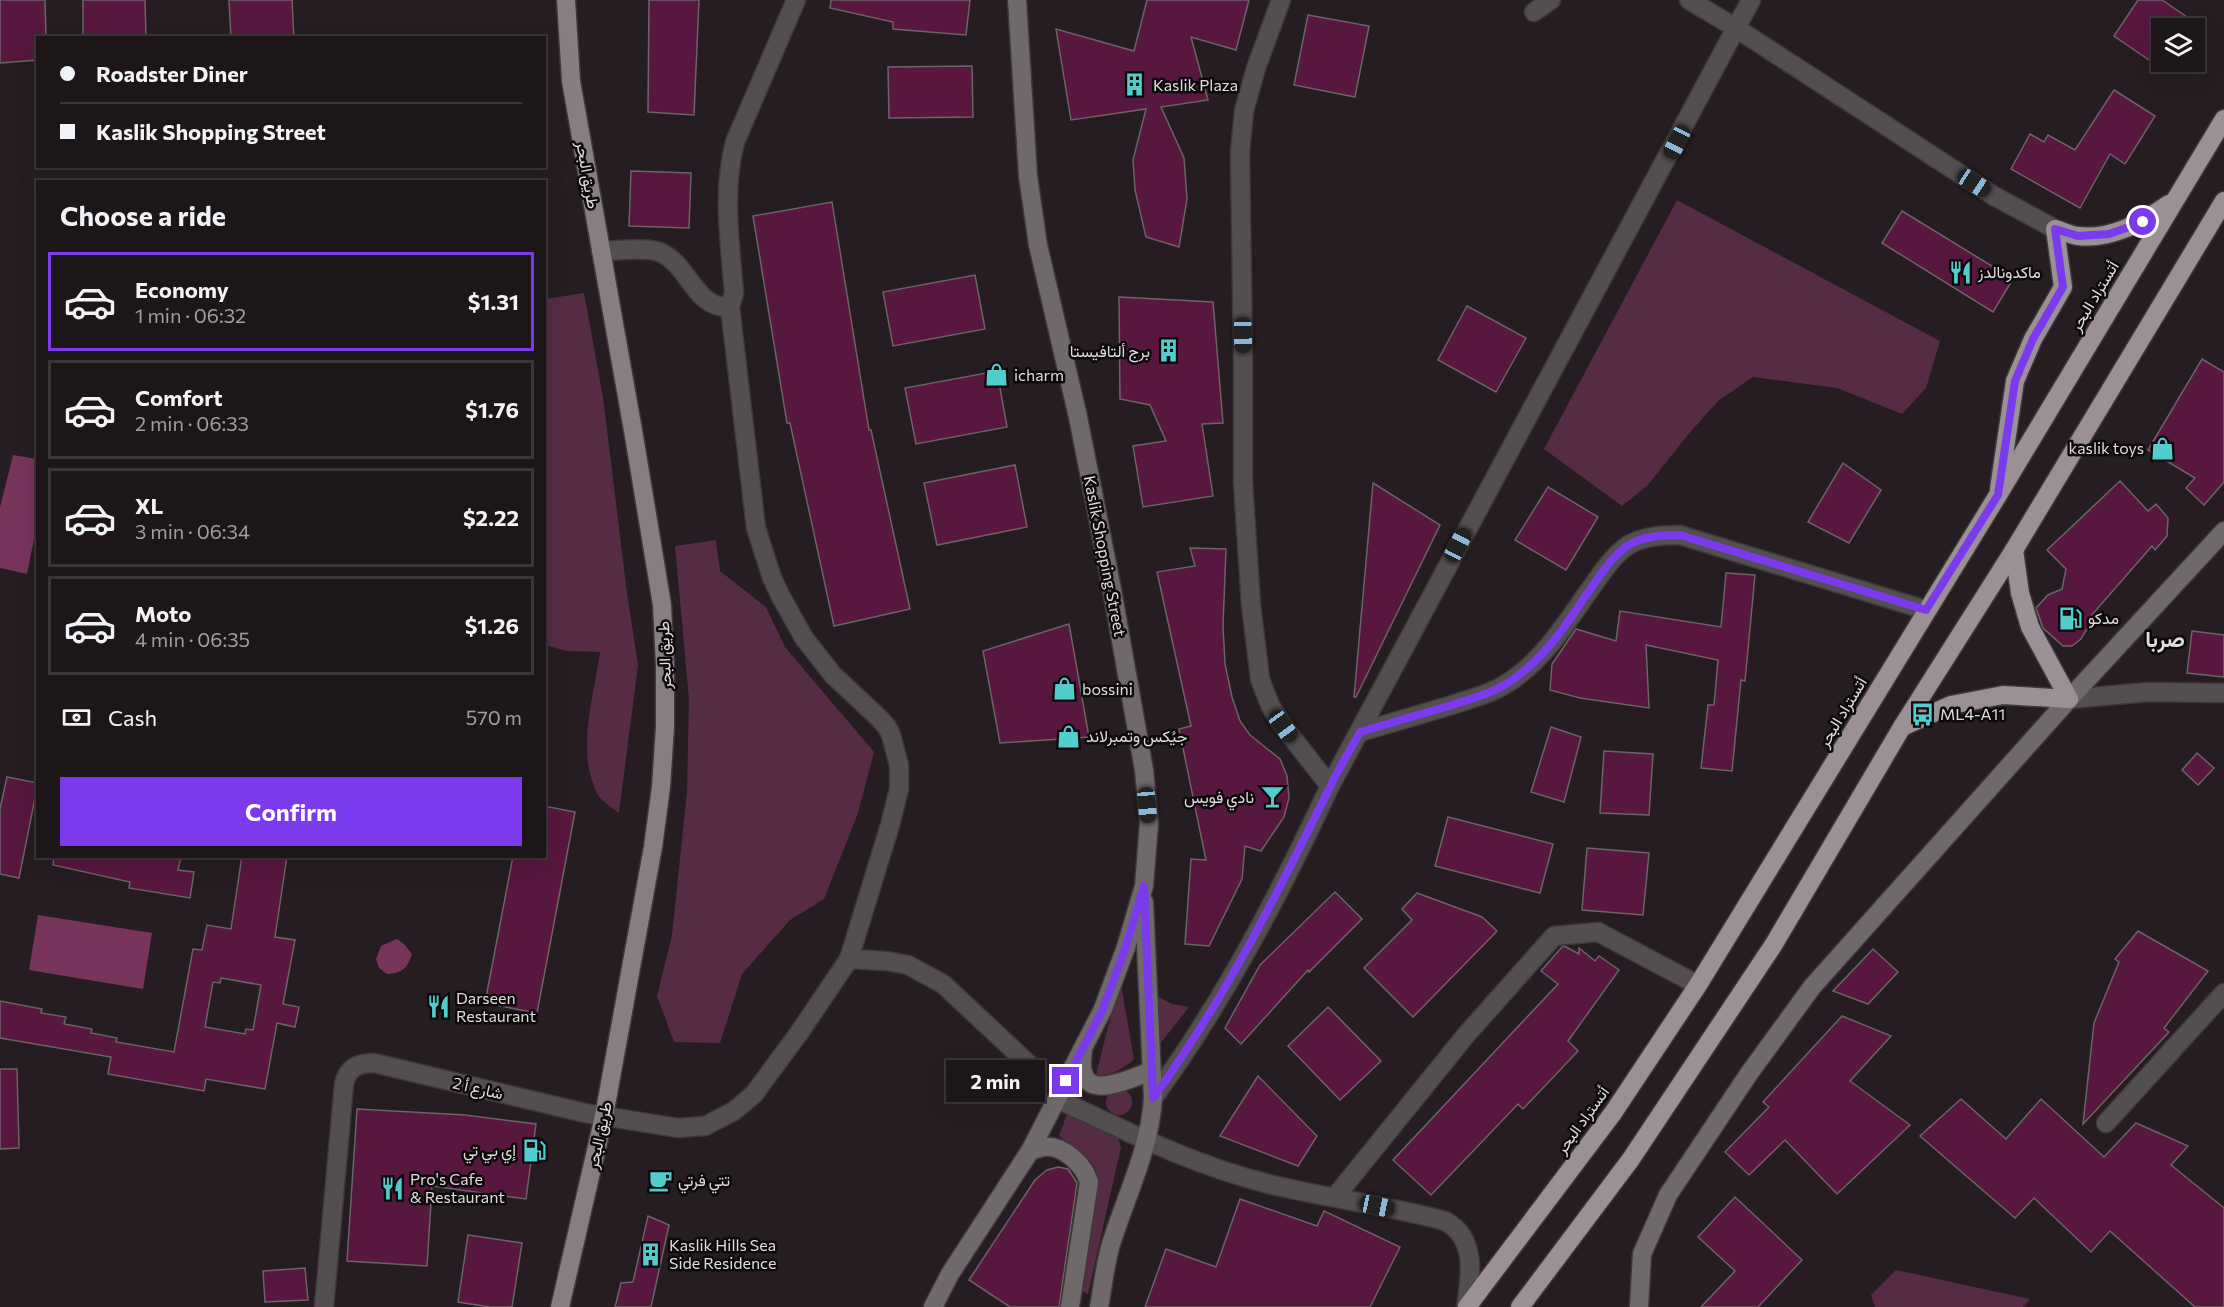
<!DOCTYPE html>
<meta charset="utf-8">
<style>
body{margin:0;font-family:Commissioner,Vazirmatn,sans-serif;background:#251f22;color:#f1f3f6;height:100vh;display:flex;flex-direction:column;font-size:22px;white-space:nowrap}
*{box-sizing:border-box;margin:0}
p{font-size:20px;color:#a09fa2}
.icon{flex:none;width:33px;height:33px;fill:none;stroke:currentColor;stroke-width:2;stroke-linecap:round;stroke-linejoin:round}
.map{position:relative;flex:1;overflow:hidden}
.side{position:absolute;left:36px;top:180px;width:510px;height:678px;display:flex;flex-direction:column;background:#1c1619;border-radius:0px;box-shadow:0 6px 24px #0002,0 0 0 2px #3a3538}
.side>*{flex:none}
.guide{position:absolute;left:36px;top:36px;width:510px;height:132px;border-radius:0px;box-shadow:0 6px 24px #0002,0 0 0 2px #3a3538;display:grid;align-content:center;height:132px;padding:0 24px;background:#1c1619}
.tools{position:absolute;left:2151px;top:18px;display:grid;gap:12px}
.tools a{display:grid;place-items:center;width:54px;height:54px;border-radius:0px;background:#1c1619;box-shadow:0 6px 24px #0002,0 0 0 2px #3a3538;font-size:30px}
.end{position:absolute;width:27px;height:27px;margin:-14px;border:8px solid #7c3aed;background:#fff;box-shadow:0 0 0 3px #fff}
.from{border-radius:50%}
.bubble{position:absolute;height:42px;border-radius:0px;background:#1c1619;box-shadow:0 6px 24px #0002,0 0 0 2px #3a3538;font-size:20px;font-weight:700;line-height:42px;text-align:center}
.car{position:absolute;width:18px;height:36px;margin:-18px -9px;border-radius:8px;box-shadow:0 0 4px 2px #0007;background:linear-gradient(#222 24%,#8ab4d8 0 40%,#222 0 76%,#8ab4d8 0 86%,#222 0)}
.guide b{display:flex;align-items:center;gap:21px;height:57px;font-size:22px}
.guide b+b{border-top:2px solid #3a3538}
.guide i{width:15px;height:15px;background:#f1f3f6}
ul{padding:0;list-style:none}
li{display:flex;align-items:center;gap:18px;height:99px;margin:0 12px 9px;padding:0 12px;border:3px solid #3a3538;border-radius:0px}
li div{flex:1}
li b{display:block;font-size:22px}
li em{font-style:normal;font-weight:700}
li.on{border-color:#7c3aed}
li>.icon{width:54px;height:54px;stroke-width:1.5}
h2{padding:0 24px;font-size:27px;line-height:72px}
.pay{display:flex;align-items:center;gap:15px;height:66px;padding:0 24px;font-size:22px}
.pay p{margin-inline-start:auto}
.button{display:flex;gap:12px;margin-top:auto;padding:12px 24px}
.button a{flex:1;height:69px;border-radius:0px;background:#7c3aed;color:#fff;font-size:24px;font-weight:700;line-height:69px;text-align:center}
.map>svg:first-child{display:block}
</style>
<div class="map">
<svg width="2224" height="1307" viewBox="0 0 2224 1307">
<rect width="100%" height="100%" fill="#251d21"/>
<!-- green -->
<g fill="#562c44">
<path d="M1677,200l263,141 -14,47 -24,26 -65,-26 -84,-11 -35,24 -32,36 -38,48 -26,21 -78,-57z"/>
<path d="M584,293l19,104 24,196 11,72 -19,148c-6,-5 -17,-11 -21,-18 -23,-43 -4,-98 2,-143l-34,-1 -21,-6v-346z"/>
<path d="M716,540l4,31 46,36 19,40 89,105 -16,61 -34,86 -34,21 -48,54 -22,69 -46,-1 -17,-46 15,-61 15,-143 2,-93 -14,-153z"/>
<path d="M1120,979l14,80c-10,10 -24,17 -38,16z"/>
<path d="M1155,995l17,9 17,3 -33,42z"/>
<circle cx="1119" cy="1102" r="13"/>
<path d="M1068,1111l48,21 5,15 -33,147 -8,-4 16,-119c-7,-17 -24,-23 -37,-35z"/>
<path d="M1896,1270l134,29 -7,8h-148l-4,-12z"/>
</g>
<!-- water -->
<g fill="#78355c">
<path d="M13,455l24,4v65l-10,50 -27,-6v-61z"/>
<path d="M38,915l114,18 -9,56 -114,-19z"/>
<path d="M397,939l7,5 8,10c-5,14 -9,19 -25,20l-8,-6 -3,-9 5,-13z"/>
</g>
<!-- building -->
<g fill="#57173f" stroke="#6c6367" stroke-width="1.5" fill-rule="evenodd">
<path d="M0,0h45l1,38h-8v22l-38,3z"/>
<path d="M83,0h62l1,38h-63z"/>
<path d="M229,0h63l2,38h-63z"/>
<path d="M649,0h50l-5,115 -46,-3z"/>
<path d="M831,0h139l-4,35 -73,-6v-7l-63,-14z"/>
<path d="M1147,0h102l-13,50 -45,-13 17,63 -47,7 23,51 3,41 -8,48 -33,-10 -11,-47 -2,-30 13,-51 -75,11 -15,-91 78,22z"/>
<path d="M2138,0h24l38,26 -6,8v-6h-32v34h13l-7,11 -54,-37z"/>
<path d="M1308,15l61,11 -14,71 -61,-12z"/>
<path d="M972,66l1,51 -84,1 -1,-51z"/>
<path d="M2114,90l41,26 -30,48 -15,-10 -30,54 -69,-39 19,-35 14,8 4,-7 27,15z"/>
<path d="M631,171l60,2 -2,55 -60,-2z"/>
<path d="M832,202l37,228h2l39,179 -76,17 -44,-203h-3l-34,-207z"/>
<path d="M1902,211l111,68 -20,33 -111,-69z"/>
<path d="M975,275l10,54 -92,17 -10,-54z"/>
<path d="M1119,297l94,5 10,121 -21,1 11,72 -70,11 -10,-61 33,-5 -16,-36 -30,-6z"/>
<path d="M1467,306l59,32 -30,54 -58,-32z"/>
<path d="M2202,359l22,13v110l-20,23 -18,-17 9,-10 -47,-28z"/>
<path d="M997,371l10,56 -91,17 -11,-56z"/>
<path d="M1843,463l38,27 -32,53 -41,-21z"/>
<path d="M1015,465l12,62 -90,18 -13,-62z"/>
<path d="M2120,481l28,30 8,-7 12,14 -1,18 -12,14 -3,-4 -62,71 -3,12 -6,10 -9,7h-9l-20,-18 -7,-20 12,-13 14,-6 4,-20 -19,-19z"/>
<path d="M1373,483l67,42 -84,172h-2z"/>
<path d="M1548,487l50,30 -32,53 -51,-30z"/>
<path d="M1190,548l36,1 -3,77 2,38 7,33 8,24 10,14 30,24 7,17 2,22 -5,19 -23,34 -16,-5 -3,33 -33,67 -24,-2 6,-85 15,1 -27,-131 12,-3 -34,-154 38,-6z"/>
<path d="M1726,573l29,2 -10,106 -4,-1 -9,91 -31,-3 7,-63h6l4,-45 -72,-15 3,63 -69,-10 -30,-8 2,-26 24,-35 40,12 4,-30 101,16z"/>
<path d="M1069,624l20,113 -89,6 -17,-92z"/>
<path d="M2192,631l32,4v42l-37,-4z"/>
<path d="M1551,727l30,10 -17,65 -33,-10z"/>
<path d="M1604,751l49,3 -4,61 -49,-2z"/>
<path d="M2197,753l17,15 -16,17 -16,-15z"/>
<path d="M7,777l31,6 -19,95 -19,-4v-65z"/>
<path d="M544,806l31,6 -38,201 -52,-10 28,-147h31z"/>
<path d="M1448,817l105,27 -13,49 -105,-27z"/>
<path d="M1587,848l62,5 -6,62 -61,-5z"/>
<path d="M54,856h127l-3,14 16,2 -4,26 -61,-10 1,-6 -77,-17z"/>
<path d="M242,856h45l-12,81 20,3 -12,64 16,3 -4,20 -18,-4 -12,66 -59,-10 -2,12 -96,-17 3,-17 -111,-19v-37l42,8 -1,4 25,4 -2,7 28,5 -1,4 26,5 -1,4 58,10 19,-103 9,1 5,-25 24,4zM221,978l40,7 -8,45 -7,-1 -1,5 -40,-7 8,-45 7,1z"/>
<path d="M1335,892l27,27 -53,53 -1,-2 -67,74 -16,-16 35,-63z"/>
<path d="M1417,893l65,24 15,14 -84,86 -49,-49 48,-48 -10,-11z"/>
<path d="M2138,931l70,40 -44,57 5,4 -86,92 11,-101 25,-61 -4,-3z"/>
<path d="M1564,946l15,8v-6l16,13 4,-5 20,14 -51,71 10,10 -55,58 -5,-5 -87,91 -38,-35 165,-176 -17,-13 21,-24z"/>
<path d="M1873,949l25,23 -30,32 -35,-13z"/>
<path d="M1328,1007l53,54 -41,39 -52,-54z"/>
<path d="M1842,1016l49,20 -41,45 60,44 -73,69 -52,-54 -36,35 -24,-23 44,-45 -6,-5z"/>
<path d="M0,1069h17l2,79 -19,1z"/>
<path d="M1258,1076l59,60 -19,30 -78,-30z"/>
<path d="M1961,1099l45,40 35,-40 63,58 32,-34 52,23 -17,19 53,43v99h-29l-85,-76 -19,21 -57,-54 -19,20 -95,-82z"/>
<path d="M357,1109l108,6 71,9 -10,75 -94,-13 -5,80 -80,-5z"/>
<path d="M1058,1167l10,2 9,14 -18,124h-49l-41,-27 66,-100 12,-10z"/>
<path d="M1735,1197l67,63 -44,47h-57l34,-36 -37,-34z"/>
<path d="M1240,1199l77,27 7,-15 76,36 -30,60h-225l21,-58 50,18z"/>
<path d="M648,1216l21,9 -18,82h-36l6,-24 12,-1z"/>
<path d="M468,1235l54,8 -10,64h-22l-32,-5z"/>
<path d="M305,1268l3,32 -43,2 -2,-31z"/>
</g>
<g fill="none" stroke-linecap="round" stroke-linejoin="round">
<defs>
<g id="minor">
<path d="M1689,0l47,28"/>
<path d="M1534,12l17,-12"/>
<path d="M601,251c16,0 47,-5 61,2 28,14 33,56 68,54l4,-14c-4,-49 -12,-103 1,-151l61,-142"/>
<path d="M1360,732c30,-9 61,-18 92,-27 21,-7 45,-13 63,-27 30,-22 50,-53 71,-83 12,-16 24,-37 41,-49 16,-10 35,-11 53,-11l246,75"/>
<path d="M849,959l38,2 21,4 35,19 93,87"/>
<path d="M1057,1099c67,31 136,66 208,84 59,15 121,22 180,38 32,17 26,55 21,86"/>
<path d="M2106,1123l118,-130"/>
<path d="M1335,1197l131,-162 88,-99 44,-4 100,53"/>
<path d="M324,1307l20,-223c4,-16 13,-21 30,-21l211,50 93,15 27,-2 29,-15 20,-17 45,-61 50,-74 41,-134 9,-36v-24l-8,-30 -4,-8 -8,-9 -46,-43 -29,-37 -24,-43 -8,-17 -16,-50 -26,-221"/>
</g>
<g id="tertiary">
<path d="M1281,0l-25,68 -12,43 -4,42 3,202v127l8,123 9,74 10,26 13,21 47,60"/>
<path d="M1736,28l258,168 61,33"/>
<path d="M2069,699l80,-7 75,1"/>
<path d="M1153,1098c71,-97 126,-203 177,-312l421,-786"/>
</g>
<g id="secondary">
<path d="M1083,1050c-9,56 39,32 68,21"/>
<path d="M1030,1151c4,-1 9,-3 13,-4 20,-3 41,18 46,35l-19,125"/>
<path d="M933,1307l17,-33 80,-123 73,-142 23,-62 18,-61 5,-63 -5,-53 -33,-186 -33,-167 -40,-172 -10,-69 -11,-176"/>
<path d="M1099,1307c4,-21 6,-43 12,-63 15,-48 39,-95 42,-146l-9,-196"/>
<path d="M1639,1307l3,-53 26,-59 80,-120 64,-88 257,-288 155,-168"/>
</g>
<path id="primary" d="M560,1307l44,-191 49,-269 8,-60 4,-60v-61l-3,-61 -28,-169 -63,-355 -5,-81"/>
<g id="motorway">
<path d="M1999,489l16,-108 18,-42 30,-52 -8,-58c7,2 15,6 23,7 33,4 65,-14 91,-32"/>
<path d="M2014,550l6,43 10,34 39,72"/>
<path d="M1902,727l49,-22 52,-10 66,4"/>
<path d="M1467,1307l146,-194 85,-128 300,-490 226,-376"/>
<path d="M1520,1307l111,-148 143,-215 128,-217 112,-177 210,-349"/>
</g>
</defs>
<!-- minor casing -->
<use href="#minor" stroke="#3f383b" stroke-width="21"/>
<!-- tertiary casing -->
<use href="#tertiary" stroke="#3f383b" stroke-width="21"/>
<!-- secondary casing -->
<use href="#secondary" stroke="#3f383b" stroke-width="21"/>
<!-- primary casing -->
<use href="#primary" stroke="#3f383b" stroke-width="21"/>
<!-- motorway casing -->
<use href="#motorway" stroke="#3f383b" stroke-width="21"/>
<!-- minor -->
<use href="#minor" stroke="#534f51" stroke-width="18"/>
<!-- tertiary -->
<use href="#tertiary" stroke="#534f51" stroke-width="18"/>
<!-- secondary -->
<use href="#secondary" stroke="#70696c" stroke-width="18"/>
<!-- primary -->
<use href="#primary" stroke="#867e82" stroke-width="18"/>
<!-- motorway -->
<use href="#motorway" stroke="#9a9095" stroke-width="18"/>
</g>
<g fill="none" stroke-linecap="round" stroke-linejoin="round">
<!-- route -->
<path stroke="#7c3aed" stroke-width="8" d="M1066,1081l37,-72 23,-63 18,-60 9,212c71,-97 123,-202 176,-309 9,-20 21,-38 31,-57 30,-9 61,-18 92,-27 21,-7 45,-13 63,-27 30,-22 51,-52 71,-83 12,-16 24,-37 41,-49 16,-10 34,-11 53,-11l246,75 72,-115 17,-114 18,-42 30,-52 -8,-58 23,7 31,-2 34,-12"/>
</g>
<!-- icons -->
<defs>
<symbol id="building-bare" viewBox="-9 -9 18 18"><path d="M-4-6H4V6H1V3H-1V6H-4ZM-2.5-4.3h1.7v1.8h-1.7ZM.8-4.3h1.7v1.8H.8ZM-2.5-1h1.7V.8h-1.7ZM.8-1h1.7V.8H.8Z" fill="#52cdce" stroke="#0c090a" stroke-width="2.5" paint-order="stroke"/></symbol>
<symbol id="restaurant-bare" viewBox="-9 -9 18 18"><path d="M-5-6h1v4h1v-4h1v4h1v-4h1v5L-1.5 .5V6h-2V.5L-5-1ZM5-6V6H3V1.5H1.5Q1.5-4 5-6Z" fill="#52cdce" stroke="#0c090a" stroke-width="2.5" paint-order="stroke"/></symbol>
<symbol id="shop-bare" viewBox="-9 -9 18 18"><path d="M-5-2.5h2.3a2.7 3.5 0 0 1 5.4 0H5L5.5 6h-11ZM-1.5-2.5h3a1.5 2.3 0 0 0-3 0Z" fill="#52cdce" stroke="#0c090a" stroke-width="2.5" paint-order="stroke"/></symbol>
<symbol id="fuel-bare" viewBox="-9 -9 18 18"><path d="M-5.5-6h7V0h2V4h1.3V-2.5L3-4.5l.8-.8L6-3V5H2.5V1h-1V6h-7ZM-4.2-4.7v3.2H.2V-4.7Z" fill="#52cdce" stroke="#0c090a" stroke-width="2.5" paint-order="stroke"/></symbol>
<symbol id="bus-bare" viewBox="-9 -9 18 18"><path d="M-5-6H5V4H4V6H2V4H-2V6H-4V4H-5ZM-3.5-4V0h7V-4ZM-3.5 1.2v1.5H-2V1.2ZM2 1.2v1.5H3.5V1.2Z" fill="#52cdce" stroke="#0c090a" stroke-width="2.5" paint-order="stroke"/></symbol>
<symbol id="bar-bare" viewBox="-9 -9 18 18"><path d="M-6-5H6L.8 .8V4.5H3.5V6h-7V4.5H-.8V.8Z" fill="#52cdce" stroke="#0c090a" stroke-width="2.5" paint-order="stroke"/></symbol>
<symbol id="cafe-bare" viewBox="-9 -9 18 18"><path d="M-5.5-4.5H6V0H3Q3 3.5 0 3.5H-2.5Q-5.5 3.5-5.5 0ZM3-3.2v2h1.7v-2ZM-6 4.5H4V6H-6Z" fill="#52cdce" stroke="#0c090a" stroke-width="2.5" paint-order="stroke"/></symbol>
</defs>
<g fill-rule="evenodd">
<use href="#building-bare" x="1118" y="68" width="33" height="33"/>
<use href="#restaurant-bare" x="1944" y="256" width="33" height="33"/>
<use href="#building-bare" x="1152" y="334" width="33" height="33"/>
<use href="#shop-bare" x="980" y="358" width="33" height="33"/>
<use href="#shop-bare" x="2146" y="432" width="33" height="33"/>
<use href="#fuel-bare" x="2054" y="602" width="33" height="33"/>
<use href="#shop-bare" x="1048" y="672" width="33" height="33"/>
<use href="#bus-bare" x="1906" y="698" width="33" height="33"/>
<use href="#shop-bare" x="1052" y="720" width="33" height="33"/>
<use href="#bar-bare" x="1256" y="780" width="33" height="33"/>
<use href="#restaurant-bare" x="422" y="990" width="33" height="33"/>
<use href="#fuel-bare" x="518" y="1134" width="33" height="33"/>
<use href="#cafe-bare" x="644" y="1164" width="33" height="33"/>
<use href="#restaurant-bare" x="376" y="1172" width="33" height="33"/>
<use href="#building-bare" x="634" y="1238" width="33" height="33"/>
</g>
<g text-anchor="middle" stroke-width="5" stroke-linejoin="round" paint-order="stroke">
<!-- poi labels -->
<g font-size="16" fill="#e0dbdd" stroke="#0c090a" text-anchor="start">
<text x="1153" y="91">Kaslik Plaza</text>
<text x="1978" y="278">ماكدونالدز</text>
<text x="1150" y="357" text-anchor="end">برج ألتافيستا</text>
<text x="1014" y="381">icharm</text>
<text x="2144" y="454" text-anchor="end">kaslik toys</text>
<text x="2088" y="624">مدكو</text>
<text x="1082" y="695">bossini</text>
<text x="1940" y="720">ML4-A11</text>
<text x="1086" y="742">جيُكس وتمبرلاند</text>
<text x="1254" y="803" text-anchor="end">نادي فويس</text>
<text x="456" y="1004">Darseen<tspan x="456" dy="18">Restaurant</tspan></text>
<text x="516" y="1156" text-anchor="end">إي بي تي</text>
<text x="410" y="1185">Pro's Cafe<tspan x="410" dy="18">&amp; Restaurant</tspan></text>
<text x="678" y="1186">تتي فرتي</text>
<text x="669" y="1251">Kaslik Hills Sea<tspan x="669" dy="18">Side Residence</tspan></text>
</g>
<!-- street labels -->
<g font-size="16" fill="#e0dbdd" stroke="#0c090a">
<text transform="translate(588 175) rotate(80)" y="6">طريق البحر</text>
<text transform="translate(2094 296) rotate(-59)" y="6">أتستراد البحر</text>
<text transform="translate(1105 556) rotate(79)" y="6">Kaslik Shopping Street</text>
<text transform="translate(664 655) rotate(-92)" y="6">طريق البحر</text>
<text transform="translate(1842 712) rotate(-59)" y="6">أتستراد البحر</text>
<text transform="translate(478 1088) rotate(13)" y="6">شارع أ 2</text>
<text transform="translate(1582 1120) rotate(-54)" y="6">أتستراد البحر</text>
<text transform="translate(599 1135) rotate(-78)" y="6">طريق البحر</text>
</g>
<!-- district labels -->
<g font-size="22" font-weight="bold" fill="#e0dbdd" stroke="#0c090a">
<text x="2165" y="647">صربا</text>
</g>
</g>
</svg>
<div class="tools">
<a><svg class="icon" aria-label="layers" viewBox="0 0 24 24"><path d="M12 4l9 5-9 5-9-5zM3 14l9 5 9-5"/></svg></a>
</div>
<i class="end from" style="left:2143px;top:222px"></i>
<i class="end" style="left:1066px;top:1081px"></i>
<div class="bubble" style="left:946px;top:1060px;width:99px">2 min</div>
<i class="car" style="left:1677px;top:142px;rotate:207deg"></i>
<i class="car" style="left:1974px;top:183px;rotate:123deg"></i>
<i class="car" style="left:1243px;top:335px;rotate:179deg"></i>
<i class="car" style="left:1458px;top:545px;rotate:28deg"></i>
<i class="car" style="left:1283px;top:726px;rotate:144deg"></i>
<i class="car" style="left:1147px;top:805px;rotate:175deg"></i>
<i class="car" style="left:1377px;top:1206px;rotate:102deg"></i>
<div class="guide">
<b><i class="from"></i>Roadster Diner</b>
<b><i></i>Kaslik Shopping Street</b>
</div>
<section class="side">
<h2>Choose a ride</h2>
<ul>
<li class="on"><svg class="icon" aria-label="car" viewBox="0 0 24 24"><path d="M5 17H2v-5l4-1 3-4h7l3 4 3 1v5h-3M9 17h6M6 11h13"/><circle cx="7" cy="17" r="2"/><circle cx="17" cy="17" r="2"/></svg><div><b>Economy</b><p>1 min · 06:32</p></div><em>$1.31</em></li>
<li><svg class="icon" aria-label="car" viewBox="0 0 24 24"><path d="M5 17H2v-5l4-1 3-4h7l3 4 3 1v5h-3M9 17h6M6 11h13"/><circle cx="7" cy="17" r="2"/><circle cx="17" cy="17" r="2"/></svg><div><b>Comfort</b><p>2 min · 06:33</p></div><em>$1.76</em></li>
<li><svg class="icon" aria-label="car" viewBox="0 0 24 24"><path d="M5 17H2v-5l4-1 3-4h7l3 4 3 1v5h-3M9 17h6M6 11h13"/><circle cx="7" cy="17" r="2"/><circle cx="17" cy="17" r="2"/></svg><div><b>XL</b><p>3 min · 06:34</p></div><em>$2.22</em></li>
<li><svg class="icon" aria-label="car" viewBox="0 0 24 24"><path d="M5 17H2v-5l4-1 3-4h7l3 4 3 1v5h-3M9 17h6M6 11h13"/><circle cx="7" cy="17" r="2"/><circle cx="17" cy="17" r="2"/></svg><div><b>Moto</b><p>4 min · 06:35</p></div><em>$1.26</em></li>
</ul>
<div class="pay"><svg class="icon" aria-label="cash" viewBox="0 0 24 24"><path d="M3 7h18v10H3z"/><circle cx="12" cy="12" r="2"/></svg>Cash<p>570 m</p></div>
<div class="button"><a>Confirm</a></div>
</section>
</div>
